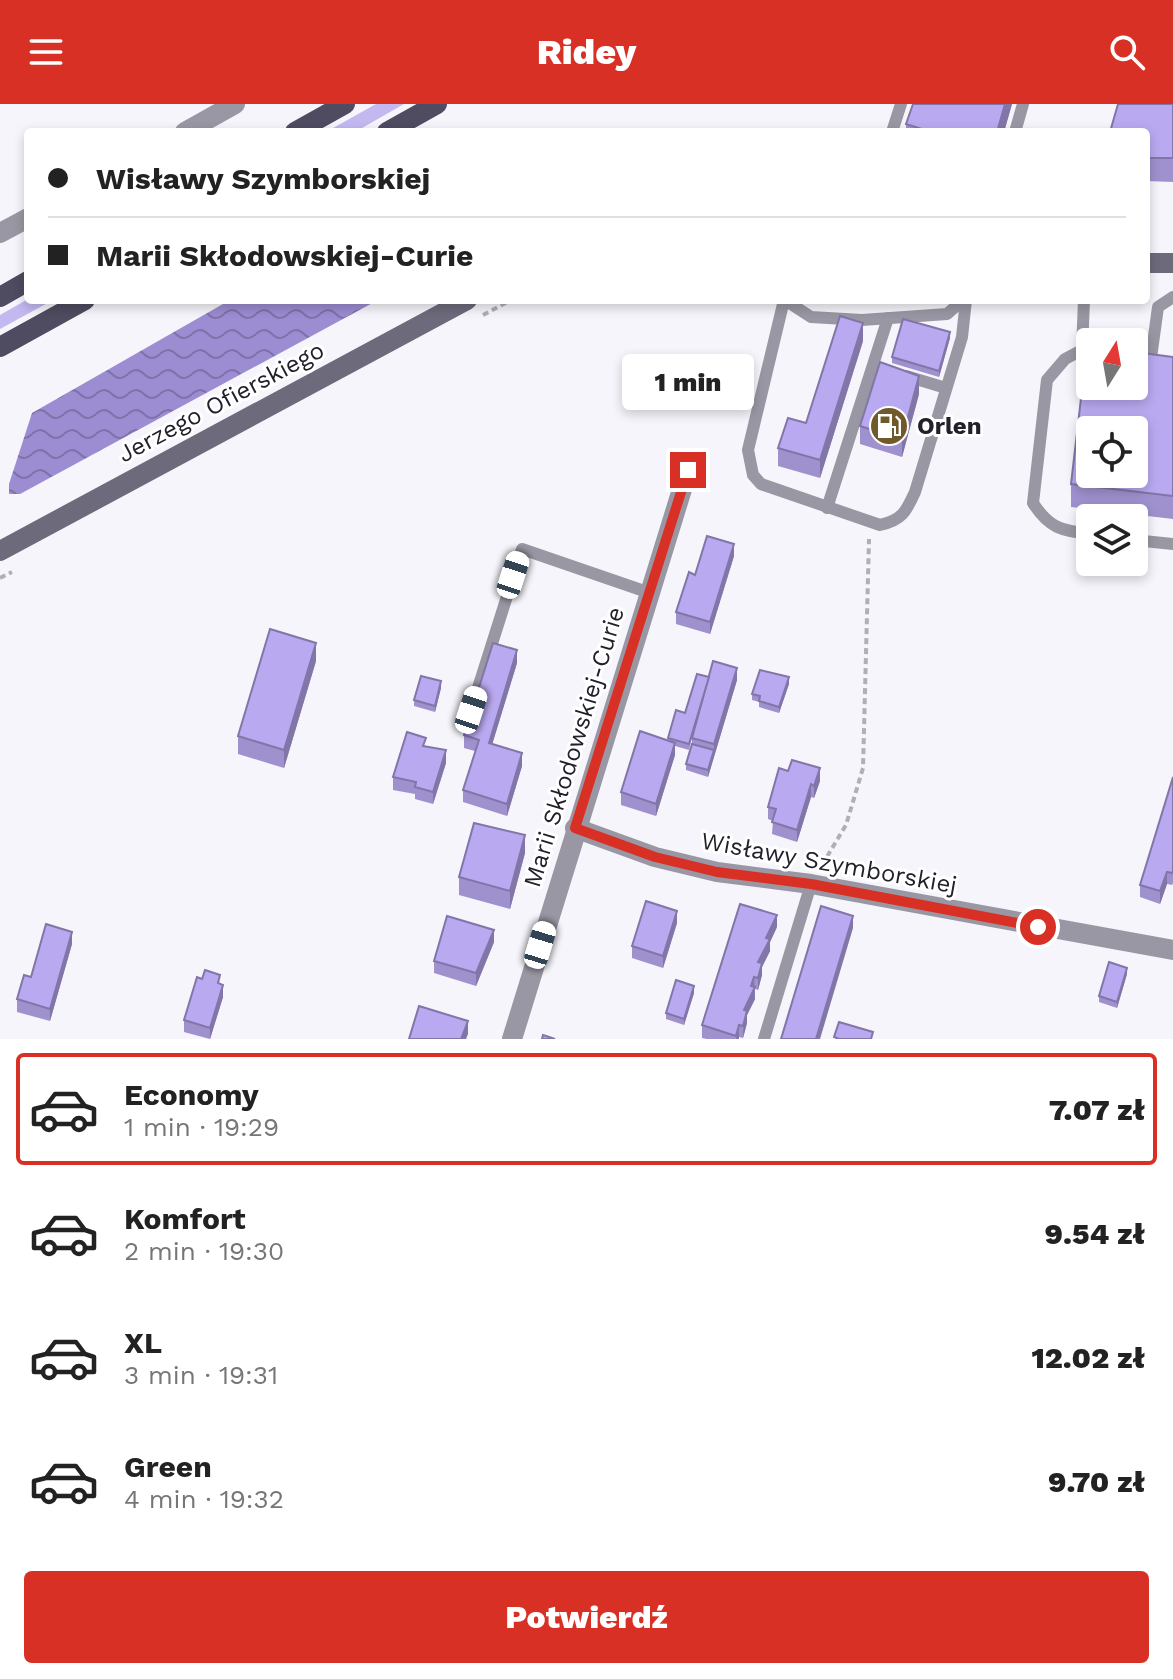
<!DOCTYPE html>
<html lang="pl">
<meta charset="utf-8">
<style>
body{margin:0;font-family:"Work Sans",sans-serif;background:#f2f2f2;color:#222;height:100vh;display:flex;flex-direction:column;font-size:30px;white-space:nowrap}
*{box-sizing:border-box;margin:0}
p{font-size:26px;color:#767676}
.icon{flex:none;width:44px;height:44px;fill:none;stroke:currentColor;stroke-width:2;stroke-linecap:round;stroke-linejoin:round}
.map{position:relative;height:935px;overflow:hidden}
.details{display:flex;flex-direction:column;background:#fff;flex:1}
.details>*{flex:none}
.hud{position:absolute;left:24px;top:24px;width:1126px;height:176px;border-radius:8px;box-shadow:0 4px 12px #0003;display:grid;align-content:center;height:176px;padding:0 24px;background:#fff}
.needle{width:52px;rotate:11deg}
.controls{position:absolute;left:1076px;top:224px;display:grid;gap:16px}
.controls a{display:grid;place-items:center;width:72px;height:72px;border-radius:8px;background:#fff;box-shadow:0 4px 12px #0003;font-size:40px}
.end{position:absolute;width:36px;height:36px;margin:-18px;border:10px solid #d93025;background:#fff;box-shadow:0 0 0 4px #fff}
.from{border-radius:50%}
.bubble{position:absolute;height:56px;border-radius:8px;background:#fff;box-shadow:0 4px 12px #0003;font-size:26px;font-weight:800;line-height:56px;text-align:center}
.car{position:absolute;width:24px;height:48px;margin:-24px -12px;border-radius:10px;box-shadow:0 0 6px 2px #0007;background:linear-gradient(#fff 24%,#345 0 40%,#fff 0 76%,#345 0 86%,#fff 0)}
.hud b{display:flex;align-items:center;gap:28px;height:76px;font-size:30px}
.hud b+b{border-top:2px solid #e0e0e0}
.hud i{width:20px;height:20px;background:#222}
ul{padding:14px 0 0;list-style:none}
li{display:flex;align-items:center;gap:24px;height:112px;margin:0 16px 12px;padding:0 8px;border:4px solid transparent;border-radius:8px}
li div{flex:1}
li b{display:block;font-size:30px}
li em{font-style:normal;font-weight:800}
li.selected{border-color:#d93025}
li>.icon{width:72px;height:72px;stroke-width:1.5}
.action{display:flex;gap:16px;margin-top:auto;padding:16px 24px}
.action a{flex:1;height:92px;border-radius:8px;background:#d93025;color:#fff;font-size:32px;font-weight:800;line-height:92px;text-align:center}
header{display:flex;justify-content:space-between;align-items:center;height:104px;padding:0 24px;background:#d93025;color:#fff;font-size:36px;font-weight:800}
.map>svg:first-child{display:block}
</style>
<header><svg class="icon" aria-label="menu" viewBox="0 0 24 24"><path d="M4 6h16M4 12h16M4 18h16"/></svg>Ridey<svg class="icon" aria-label="search" viewBox="0 0 24 24"><circle cx="10" cy="10" r="6"/><path d="M15 15l6 6"/></svg></header>
<div class="map">
<svg width="1173" height="935" viewBox="0 0 1173 935">
<defs>
<pattern id="water-waves" width="16" height="10" patternUnits="userSpaceOnUse" patternTransform="scale(2)"><rect width="16" height="10" fill="#9c8cd1"/><path d="M0 5q4-4 8 0t8 0" fill="none" stroke="#7f72aa"/></pattern>
</defs>
<rect width="100%" height="100%" fill="#f6f5fb"/>
<!-- green -->
<g fill="#c4b8f1">
<path d="M376,0h28l-49,28h-29z"/>
<path d="M28,195l25,1 -53,29v-14z"/>
</g>
<!-- water -->
<path fill="url(#water-waves)" d="M230,196h148l-358,194h-11v-10l23,-71z"/>
<g fill="none" stroke-linecap="round" stroke-linejoin="round">
<!-- path -->
<g stroke="#b0aeb6" stroke-width="4" stroke-dasharray="6 4" stroke-linecap="butt">
<path d="M483,211l28,-15"/>
<path d="M0,474l12,-6"/>
<path d="M822,761l24,-40 17,-57 6,-229"/>
</g>
<!-- lane -->
<g stroke="#9997a3" stroke-width="12">
<path d="M892,28l9,-28"/>
<path d="M1015,28l8,-28"/>
<path d="M784,196l-36,150 5,25 8,9 119,41c22,-5 26,-13 35,-33l47,-155 4,-37"/>
<path d="M785,196l26,17 51,3 85,-6 16,-14"/>
<path d="M1084,196l-2,50h5"/>
<path d="M1082,246l-17,9 -18,21 -14,123c16,25 29,28 57,31"/>
<path d="M1151,254l7,-51 15,-10"/>
<path d="M906,272l40,12"/>
<path d="M827,404l61,-190"/>
<path d="M1134,436l39,4"/>
<path d="M471,606l51,-161 128,44"/>
<path d="M764,935l47,-155"/>
</g>
<!-- street -->
<g stroke="#9997a3" stroke-width="20">
<path d="M185,28l50,-28"/>
<path d="M0,129l28,-15"/>
<path d="M575,724l80,29 62,15 94,12 362,66"/>
<path d="M512,935l176,-569"/>
</g>
<!-- secondary -->
<g stroke="#6d6a7c" stroke-width="20">
<path d="M1146,159h27"/>
<path d="M0,447l467,-251"/>
</g>
<!-- primary -->
<g stroke="#4f4b60" stroke-width="20">
<path d="M295,28l50,-28"/>
<path d="M387,28l50,-28"/>
<path d="M0,193l28,-16"/>
<path d="M0,243l85,-47"/>
</g>
</g>
<!-- wall -->
<g fill="#9f91ce">
<path d="M913,0h99l-8,28h-98v-8z"/>
<path d="M1173,0v78l-27,-1v-49z"/>
<path d="M950,234l-11,39 -47,-14v-6z"/>
<path d="M863,237l-43,137 -42,-12v-18l28,-25z"/>
<path d="M1173,253v162l-102,-12v-23z"/>
<path d="M919,290l-17,63 -42,-13v-18z"/>
<path d="M734,452l-24,78 -34,-10v-12l19,-37z"/>
<path d="M316,557l-32,107 -46,-14v-18z"/>
<path d="M517,559l-25,81 30,22 -15,50 -44,-14v-12l12,-39 -11,-3v-13z"/>
<path d="M709,573l28,3 -29,97 -22,-7v-6l6,-20v-6l-3,12 -14,-4v9l-19,61 -35,-11v-13l47,-52v-2z"/>
<path d="M789,580l-10,29 -20,-6v-5l-7,-2v-6z"/>
<path d="M441,584l-6,24 -21,-6v-6z"/>
<path d="M426,643l20,16 -13,41 -18,-5v-5l-22,-4v-13z"/>
<path d="M1173,673v106l-1,2 -5,-1 -7,20 -20,-7v-12z"/>
<path d="M820,677l-6,17 -3,-1 -14,45 -25,-8 1,-13 -5,-2v-12z"/>
<path d="M525,749l-15,56 -51,-14v-18z"/>
<path d="M677,819l-14,45 -31,-10v-12z"/>
<path d="M777,823l-7,15v9l-8,16v8l-4,15 -3,-1v10l-8,16v8l-4,15 -4,-1v2h-32l-5,-1v-13z"/>
<path d="M494,838l-18,44 -42,-13v-12z"/>
<path d="M72,840l-22,77 -33,-9v-13l14,-22z"/>
<path d="M1127,870l-10,34 -18,-6v-6z"/>
<path d="M220,880l3,13 -13,42 -26,-7v-12z"/>
<path d="M694,889l-10,32 -18,-6v-6z"/>
</g>
<!-- shaded-wall -->
<g fill="#8276a8">
<path d="M1005,0h7l-8,28h-7z"/>
<path d="M863,219v18l-43,137v-18z"/>
<path d="M950,228v6l-11,39v-6z"/>
<path d="M919,272v18l-17,63v-18z"/>
<path d="M734,440v12l-24,78v-12z"/>
<path d="M316,539v18l-32,107v-18z"/>
<path d="M517,546v13l-28,92v-12z"/>
<path d="M737,564v12l-29,97v-7l6,-20v-6z"/>
<path d="M789,573v7l-10,29v-6z"/>
<path d="M441,577v7l-6,24v-6z"/>
<path d="M675,639v12l-19,61v-12z"/>
<path d="M446,646v13l-13,41v-12z"/>
<path d="M522,649v13l-15,50v-12z"/>
<path d="M820,664v13l-6,17v-12z"/>
<path d="M811,680v13l-14,45v-12z"/>
<path d="M525,731v18l-15,56v-18z"/>
<path d="M1167,768v12l-7,20v-13z"/>
<path d="M677,807v12l-14,45v-12z"/>
<path d="M777,811v12l-7,15v9l-8,16v8l-4,15v-28l8,-24z"/>
<path d="M853,812v12l-33,111h-4z"/>
<path d="M494,826v12l-18,44v-13z"/>
<path d="M72,828v12l-22,77v-12z"/>
<path d="M1127,864v6l-10,34v-6z"/>
<path d="M754,873l1,22 -8,16v8l-4,15 1,-28z"/>
<path d="M223,881v12l-13,42v-11z"/>
<path d="M694,882v7l-10,32v-6z"/>
<path d="M468,917v13l-2,5h-5z"/>
<path d="M739,921v14h-3z"/>
</g>
<!-- building -->
<g fill="#b9a9f0" stroke="#8276a8" stroke-width="2" fill-rule="evenodd">
<path d="M913,0h92l-8,28h-66l-25,-8z"/>
<path d="M1118,0h55v54h-27v-26h-36z"/>
<path d="M840,212l23,7 -43,137 -42,-12 10,-30 18,5z"/>
<path d="M903,215l47,13 -11,39 -47,-14z"/>
<path d="M1087,243h3v39h44v-34l39,5v139l-102,-12zM1090,326h44v44h-44z"/>
<path d="M880,258l39,14 -17,63 -42,-13z"/>
<path d="M707,432l27,8 -24,78 -34,-10 13,-40 6,3z"/>
<path d="M270,525l46,14 -32,107 -46,-14z"/>
<path d="M493,539l24,7 -28,93 33,10 -15,51 -44,-14 16,-50 -15,-5z"/>
<path d="M713,557l24,7 -23,76 -22,-6z"/>
<path d="M760,566l29,7 -10,30 -20,-6 1,-5 -8,-2z"/>
<path d="M697,570l12,3 -20,67 -21,-6 8,-28 9,3z"/>
<path d="M421,572l20,5 -6,25 -21,-6z"/>
<path d="M640,627l35,12 -19,61 -35,-12z"/>
<path d="M407,628l19,6 -3,8 23,4 -13,42 -18,-5 1,-5 -23,-5z"/>
<path d="M692,640l22,6 -6,20 -22,-6z"/>
<path d="M792,656l28,8 -6,18 -3,-2 -14,46 -25,-8 4,-13 -8,-2 11,-39 9,3z"/>
<path d="M1173,673v94l-1,2 -5,-1 -7,19 -20,-6z"/>
<path d="M474,719l51,12 -15,56 -51,-14z"/>
<path d="M646,797l31,10 -14,45 -31,-10z"/>
<path d="M740,800l37,11 -11,23 4,1 -12,23 4,1 -4,15 -4,-1 -3,9 4,1 -11,23 3,1 -4,15 -4,-1 -3,11 -34,-11z"/>
<path d="M821,802l32,10 -37,123h-35z"/>
<path d="M447,812l47,14 -18,43 -42,-12z"/>
<path d="M46,820l26,8 -22,77 -33,-10 7,-24 7,2z"/>
<path d="M1109,858l18,6 -10,34 -18,-6z"/>
<path d="M205,866l15,5 -2,8 5,2 -13,43 -26,-8 13,-43 5,2z"/>
<path d="M676,876l18,6 -10,33 -18,-6z"/>
<path d="M419,902l49,15 -7,18h-52z"/>
<path d="M839,918l34,10 -2,7h-32l-5,-2z"/>
<path d="M543,931l12,4h-13z"/>
</g>
<g fill="none" stroke-linecap="round" stroke-linejoin="round">
<!-- route -->
<path stroke="#d93025" stroke-width="10" d="M688,366l-113,358 80,29 62,15 94,12 227,43"/>
</g>
<!-- icons -->
<defs>
<symbol id="fuel-disc" viewBox="-11 -11 22 22"><circle r="9.5" fill="#715a2a" stroke="#fff"/><path d="M-5.5-6h7V0h2V4h1.3V-2.5L3-4.5l.8-.8L6-3V5H2.5V1h-1V6h-7ZM-4.2-4.7v3.2H.2V-4.7Z" fill="#fff"/></symbol>
</defs>
<g fill-rule="evenodd">
<use href="#fuel-disc" x="867" y="300" width="44" height="44"/>
</g>
<g text-anchor="middle" stroke-width="6" stroke-linejoin="round" paint-order="stroke">
<!-- street labels -->
<g font-size="24" fill="#22202a" stroke="#fff">
<text transform="translate(221 298) rotate(-28)" y="8">Jerzego Ofierskiego</text>
<text transform="translate(574 643) rotate(-73)" y="8">Marii Skłodowskiej-Curie</text>
<text transform="translate(829 759) rotate(10)" y="8">Wisławy Szymborskiej</text>
</g>
<!-- poi labels -->
<g font-size="24" font-weight="bold" fill="#22202a" stroke="#fff" text-anchor="start">
<text x="917" y="330">Orlen</text>
</g>
</g>
</svg>
<div class="controls">
<a><svg class="needle" viewBox="-14 -14 28 28"><path d="M0-13l5 13h-10z" fill="#e53935"/><path d="M0 13l5-13h-10z" fill="#767676"/></svg></a>
<a><svg class="icon" aria-label="locate" viewBox="0 0 24 24"><circle cx="12" cy="12" r="6"/><path d="M12 2v4M12 18v4M2 12h4M18 12h4"/></svg></a>
<a><svg class="icon" aria-label="layers" viewBox="0 0 24 24"><path d="M12 4l9 5-9 5-9-5zM3 14l9 5 9-5"/></svg></a>
</div>
<i class="end from" style="left:1038px;top:823px"></i>
<i class="end" style="left:688px;top:366px"></i>
<div class="bubble" style="left:622px;top:250px;width:132px">1 min</div>
<i class="car" style="left:513px;top:471px;rotate:18deg"></i>
<i class="car" style="left:471px;top:606px;rotate:18deg"></i>
<i class="car" style="left:540px;top:841px;rotate:17deg"></i>
<div class="hud">
<b><i class="from"></i>Wisławy Szymborskiej</b>
<b><i></i>Marii Skłodowskiej-Curie</b>
</div>
</div>
<section class="details">
<ul>
<li class="selected"><svg class="icon" aria-label="car" viewBox="0 0 24 24"><path d="M5 17H2v-5l4-1 3-4h7l3 4 3 1v5h-3M9 17h6M6 11h13"/><circle cx="7" cy="17" r="2"/><circle cx="17" cy="17" r="2"/></svg><div><b>Economy</b><p>1 min · 19:29</p></div><em>7.07 zł</em></li>
<li><svg class="icon" aria-label="car" viewBox="0 0 24 24"><path d="M5 17H2v-5l4-1 3-4h7l3 4 3 1v5h-3M9 17h6M6 11h13"/><circle cx="7" cy="17" r="2"/><circle cx="17" cy="17" r="2"/></svg><div><b>Komfort</b><p>2 min · 19:30</p></div><em>9.54 zł</em></li>
<li><svg class="icon" aria-label="car" viewBox="0 0 24 24"><path d="M5 17H2v-5l4-1 3-4h7l3 4 3 1v5h-3M9 17h6M6 11h13"/><circle cx="7" cy="17" r="2"/><circle cx="17" cy="17" r="2"/></svg><div><b>XL</b><p>3 min · 19:31</p></div><em>12.02 zł</em></li>
<li><svg class="icon" aria-label="car" viewBox="0 0 24 24"><path d="M5 17H2v-5l4-1 3-4h7l3 4 3 1v5h-3M9 17h6M6 11h13"/><circle cx="7" cy="17" r="2"/><circle cx="17" cy="17" r="2"/></svg><div><b>Green</b><p>4 min · 19:32</p></div><em>9.70 zł</em></li>
</ul>
<div class="action"><a>Potwierdź</a></div>
</section>
